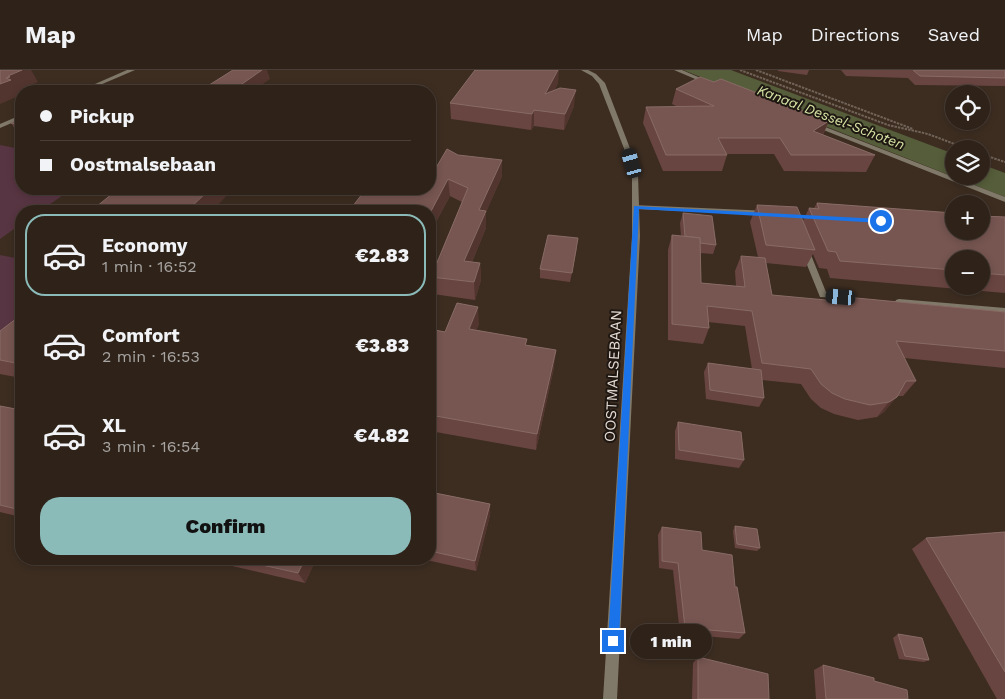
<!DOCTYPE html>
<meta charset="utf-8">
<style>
body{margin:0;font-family:"Work Sans",sans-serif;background:#3a2f26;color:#f1f3f6;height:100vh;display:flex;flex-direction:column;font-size:19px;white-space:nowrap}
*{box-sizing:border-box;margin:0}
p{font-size:16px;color:#a7a4a2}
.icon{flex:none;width:28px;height:28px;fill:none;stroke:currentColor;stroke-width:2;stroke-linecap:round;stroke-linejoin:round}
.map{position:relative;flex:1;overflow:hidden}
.sheet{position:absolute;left:15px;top:135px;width:421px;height:360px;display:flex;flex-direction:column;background:#2e2219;border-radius:20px;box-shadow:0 2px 8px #0003,0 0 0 1px #493f38}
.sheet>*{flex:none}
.guide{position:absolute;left:15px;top:15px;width:421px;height:110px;border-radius:20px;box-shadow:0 2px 8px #0003,0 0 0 1px #493f38;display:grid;align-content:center;height:110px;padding:0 25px;background:#2e2219}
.fabs{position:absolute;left:945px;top:15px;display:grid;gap:10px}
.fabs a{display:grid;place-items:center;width:45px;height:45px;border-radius:50%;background:#2e2219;box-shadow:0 2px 8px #0003,0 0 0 1px #493f38;font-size:25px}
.end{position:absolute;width:22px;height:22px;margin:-11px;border:6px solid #1a73e8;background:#fff;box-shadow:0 0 0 2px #fff}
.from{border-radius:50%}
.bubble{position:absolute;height:35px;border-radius:18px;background:#2e2219;box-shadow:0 2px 8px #0003,0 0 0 1px #493f38;font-size:16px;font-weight:800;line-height:35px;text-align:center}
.car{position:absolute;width:15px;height:30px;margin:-15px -8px;border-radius:6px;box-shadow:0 0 4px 1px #0007;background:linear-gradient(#222 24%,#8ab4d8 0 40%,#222 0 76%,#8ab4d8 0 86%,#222 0)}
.guide b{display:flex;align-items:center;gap:18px;height:48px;font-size:19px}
.guide b+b{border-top:1px solid #493f38}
.guide i{width:12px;height:12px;background:#f1f3f6}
ul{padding:9px 0 0;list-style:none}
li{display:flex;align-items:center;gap:15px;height:82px;margin:0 10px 8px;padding:0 15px;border:2px solid transparent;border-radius:20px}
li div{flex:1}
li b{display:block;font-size:19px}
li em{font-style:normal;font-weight:800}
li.selected{border-color:#8bbbb9}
li>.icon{width:45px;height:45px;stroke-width:1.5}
.primary-button{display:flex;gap:10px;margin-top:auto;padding:10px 25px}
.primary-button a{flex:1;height:58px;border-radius:20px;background:#8bbbb9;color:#111;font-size:20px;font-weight:800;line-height:58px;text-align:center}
header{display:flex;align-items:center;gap:30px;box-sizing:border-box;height:70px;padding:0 25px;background:#2e2219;border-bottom:1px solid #493f38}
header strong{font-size:24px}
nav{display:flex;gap:28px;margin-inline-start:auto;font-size:18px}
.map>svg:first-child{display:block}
</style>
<header>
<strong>Map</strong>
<nav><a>Map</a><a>Directions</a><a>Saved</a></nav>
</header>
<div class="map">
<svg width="1005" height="629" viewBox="0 0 1005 629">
<rect width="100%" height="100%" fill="#3d2d21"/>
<!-- green -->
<g fill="#583542">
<path d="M0,75l21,4v40h51l-32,22h-19v13l-21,15z"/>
<path d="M0,185l21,4v74l-21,17z"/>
</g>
<!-- water -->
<path fill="#555d3a" d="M683,0h48l223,84v22h27v-12l24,9v24z"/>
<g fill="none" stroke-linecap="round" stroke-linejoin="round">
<!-- path -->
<g stroke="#716358" stroke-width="2" stroke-dasharray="2.5 1" stroke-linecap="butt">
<path d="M740,0l148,55 40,9 40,15"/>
<path d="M756,0l157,59"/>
<path d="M981,84l24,8"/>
</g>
<!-- service -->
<g fill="#807969" fill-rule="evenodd">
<path d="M674,0h8l30,13 -5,1z"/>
<path d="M811,53h4l190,74v5l-194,-77z"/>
<path d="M633,135l134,6 4,2 -4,2 -131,-6 -4,-2z"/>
<path d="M802,178h3l4,2 17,42 24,3 1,2 -1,2 -30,-2 -19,-47z"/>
<path d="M899,229l106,9v6l-109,-10 -1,-2 1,-2z"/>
</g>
<!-- minor -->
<path fill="#807969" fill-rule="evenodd" d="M581,0h7l8,4 9,9 26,68 7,24 2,61 -23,463h-14l29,-463v-61l-7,-24 -26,-67 -7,-8z"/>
<!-- tertiary -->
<g fill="#807969" fill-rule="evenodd">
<path d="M127,0h8l-49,21h-7z"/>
<path d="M21,45v4l-21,9v-4z"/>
</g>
</g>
<!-- wall -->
<g fill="#694541" fill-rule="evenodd">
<path d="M778,0h31l-2,5 -29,-4z"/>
<path d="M841,0h164v16l-90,-1 -7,-7 -62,-2z"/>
<path d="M558,13l-4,8 20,15 -10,24 -30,-4 -3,4 -80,-11 -1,-16z"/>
<path d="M676,19l153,32 -6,14 52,20 -9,17 -82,-1 -10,-17h-48l1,1 -5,16h-59l-20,-48 3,-16h32l-6,-3z"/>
<path d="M21,48v18h-1l-9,-13z"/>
<path d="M502,106l-16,36v16l-14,34 8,1 1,17 -6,20 -42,-6 -2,-17 31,-75 -12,-6 -20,37v-22l-10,-16 10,-17z"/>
<path d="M817,133l188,14v76l-175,-15 -3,-9 -8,-1 -6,-14 -7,13 -40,-4 6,32 60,6 3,-5 170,16v56l-101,-10 12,23 -13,15h-6l-13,16 -7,5 -19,3 -24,-6 -13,-6 -10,-9 -10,-15 -39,-4 2,18 -5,9 -53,-8 -2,-27 4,-9 44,6 -7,-43 -37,-4 1,6 -6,16 -35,-4v-90l4,-15 9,1 -1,-13 3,-10 33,32 -3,9 -13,-1 1,30 35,3 -1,-15 6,-15 17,1 -8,-35 7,-17 46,16 6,-13h5zM954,189h27v27h-27z"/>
<path d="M577,178l-7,34 -30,-4v-9z"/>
<path d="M21,245v63l-21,-4v-43z"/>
<path d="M479,254l-3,6 51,9 -1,6 28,22 -18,83 -106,-19v-102l15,3z"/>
<path d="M0,336l21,4v107l-21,-5z"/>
<path d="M678,352l66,38 -5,8 -64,-9v-28z"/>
<path d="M430,422l60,12v11l-14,56 -54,-12h8z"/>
<path d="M735,456l25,22 -3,3 -22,-3 -2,-17z"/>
<path d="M662,457l40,23 33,37 10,46 -6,6 -59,-5 -7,-64 -14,-2 -1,-33z"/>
<path d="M1005,462v167h-8l-85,-150 14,-11z"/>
<path d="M202,489h114l-11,24z"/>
<path d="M898,564l31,26 -5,2 -25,-3 -6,-21z"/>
<path d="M698,587l71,42h-77l1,-36z"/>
<path d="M823,595l51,16 34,18h-92l-2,-29z"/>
</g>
<!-- shaded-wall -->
<g fill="#52352e">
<path d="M22,0h9l7,12 -19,9 2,4 -21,9v-20l8,-8z"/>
<path d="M262,0h5l3,9 -17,12h-21z"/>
<path d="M558,0h1l-1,13 -13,27v-16z"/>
<path d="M576,20l-2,16 -10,24 1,-16z"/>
<path d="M534,40v16l-3,4 1,-16z"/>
<path d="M829,51l-7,15 -9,-5z"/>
<path d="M502,90v16l-16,36v16l-21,50 -1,-17 15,-51z"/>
<path d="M448,109l2,17 -20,37v-20z"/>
<path d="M210,119h23l-21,22h-25z"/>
<path d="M480,193l1,17 -6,20 -1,-18z"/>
<path d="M478,237l1,17 -9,22 -1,-17z"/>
<path d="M556,280l-2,17 -18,83 1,-16z"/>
<path d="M897,327l-13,15 -7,5 12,-15z"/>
<path d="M490,434v11l-14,56 -1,-10z"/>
<path d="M305,489h11l-11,24 -7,-10z"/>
</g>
<!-- building -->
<g fill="#775651" stroke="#886b65">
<path d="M0,0h22l-14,6 2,1 -4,1 5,2 -11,4z"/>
<path d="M233,0h29l-30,21h-46l9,-5 11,1z"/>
<path d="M475,0h83l-13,24 15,-6 16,2 -11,24 -31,-4 -2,4 -82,-11z"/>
<path d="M913,0h92v8l-85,-2z"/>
<path d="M700,7l14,5 7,-3 108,42 -16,10 62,24h-84l-11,-17h-62l9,17h-61l-20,-48 68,-1 -38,-17z"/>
<path d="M86,17l22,4h-30z"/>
<path d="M21,48v7l-10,-2z"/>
<path d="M447,79l11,6 44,5 -23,50 7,1 -22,50 16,2 -6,19 -43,-5 37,-89 -20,-9 -18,34v-2h-81l17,-22h6l48,6 4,-6h6v-11z"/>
<path d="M118,119h92l-23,22h-96z"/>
<path d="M817,133l137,10v18h27v-15l24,1v58l-24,-2v-14h-27v11l-114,-9 -4,-9 -8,-1 -19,-43 10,1z"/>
<path d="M757,135l40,2 18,43 -49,-5z"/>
<path d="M683,143l29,3 4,29 -16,-2v-5l-15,-2z"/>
<path d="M548,165l30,3 -6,35 -32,-4z"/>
<path d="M672,165l28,3 1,45 44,4 -4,-31 24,2 7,37 65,6 -2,-5 170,16v39l-109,-10 20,40h-10l-9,16 -8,5 -19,3 -25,-6 -13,-6 -11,-9 -10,-15 -49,-6 -10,-52 -45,-5 2,22 -37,-4z"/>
<path d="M457,233l21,4 -9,22 58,10 -2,6 31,5 -19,84 -107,-19v-20l1,-3h-1v-63l15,3z"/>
<path d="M21,245v49l-21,-4v-29z"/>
<path d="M708,293l53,7 3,28 -54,-8z"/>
<path d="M0,336l21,4v100l-21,-5z"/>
<path d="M678,352l63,10 3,28 -65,-10z"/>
<path d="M430,422l60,12 -15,57 -45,-10z"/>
<path d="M735,456l22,3 3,19 -23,-4z"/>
<path d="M662,457l39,5 1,18 30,5 3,32h2l8,46 -60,-5 -7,-65 -16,-2z"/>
<path d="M1005,462v140l-79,-134z"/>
<path d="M235,489h70l-7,14z"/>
<path d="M898,564l24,4 7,22 -24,-4z"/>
<path d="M698,587l70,17 1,25h-71z"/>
<path d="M823,595l51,13v3l33,9 1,9h-82z"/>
</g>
<!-- route -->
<path fill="#1a73e8" d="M634,136l247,13 3,2 -3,2 -242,-14 -20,432 -2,4 -4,2 -4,-2 -1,-4z"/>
<g text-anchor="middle" stroke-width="4" stroke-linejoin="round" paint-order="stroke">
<!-- far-water labels -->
<g font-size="14" font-style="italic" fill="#d5e4a4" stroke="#1e1712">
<text transform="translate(831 47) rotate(21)" y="5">Kanaal Dessel-Schoten</text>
</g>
<!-- street labels -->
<g font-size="15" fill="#e6dcd4" stroke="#1e1712">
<text transform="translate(613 306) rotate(-87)" y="5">OOSTMALSEBAAN</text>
</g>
</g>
</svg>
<div class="fabs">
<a><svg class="icon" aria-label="locate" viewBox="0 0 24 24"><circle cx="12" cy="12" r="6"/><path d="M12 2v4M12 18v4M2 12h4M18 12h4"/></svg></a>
<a><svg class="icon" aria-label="layers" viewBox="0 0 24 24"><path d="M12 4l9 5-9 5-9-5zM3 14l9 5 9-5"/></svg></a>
<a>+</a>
<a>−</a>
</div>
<i class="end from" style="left:881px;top:151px"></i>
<i class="end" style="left:613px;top:571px"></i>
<div class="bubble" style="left:630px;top:554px;width:82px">1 min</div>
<i class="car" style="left:632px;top:93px;rotate:344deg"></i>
<i class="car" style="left:841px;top:227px;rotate:275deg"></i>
<div class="guide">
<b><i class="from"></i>Pickup</b>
<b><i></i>Oostmalsebaan</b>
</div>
<section class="sheet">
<ul>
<li class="selected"><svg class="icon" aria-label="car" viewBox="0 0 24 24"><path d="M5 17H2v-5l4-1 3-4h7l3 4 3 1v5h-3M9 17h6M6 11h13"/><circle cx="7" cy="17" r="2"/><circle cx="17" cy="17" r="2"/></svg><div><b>Economy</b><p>1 min · 16:52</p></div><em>€2.83</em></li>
<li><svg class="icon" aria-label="car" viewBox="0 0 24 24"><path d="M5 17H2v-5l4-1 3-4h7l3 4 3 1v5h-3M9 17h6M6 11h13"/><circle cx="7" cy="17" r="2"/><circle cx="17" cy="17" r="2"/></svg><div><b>Comfort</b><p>2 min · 16:53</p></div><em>€3.83</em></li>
<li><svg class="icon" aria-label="car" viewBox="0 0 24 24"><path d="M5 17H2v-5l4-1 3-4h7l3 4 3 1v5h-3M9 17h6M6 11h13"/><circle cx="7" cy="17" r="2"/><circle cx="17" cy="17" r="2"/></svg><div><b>XL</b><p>3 min · 16:54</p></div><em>€4.82</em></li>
</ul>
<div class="primary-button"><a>Confirm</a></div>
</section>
</div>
